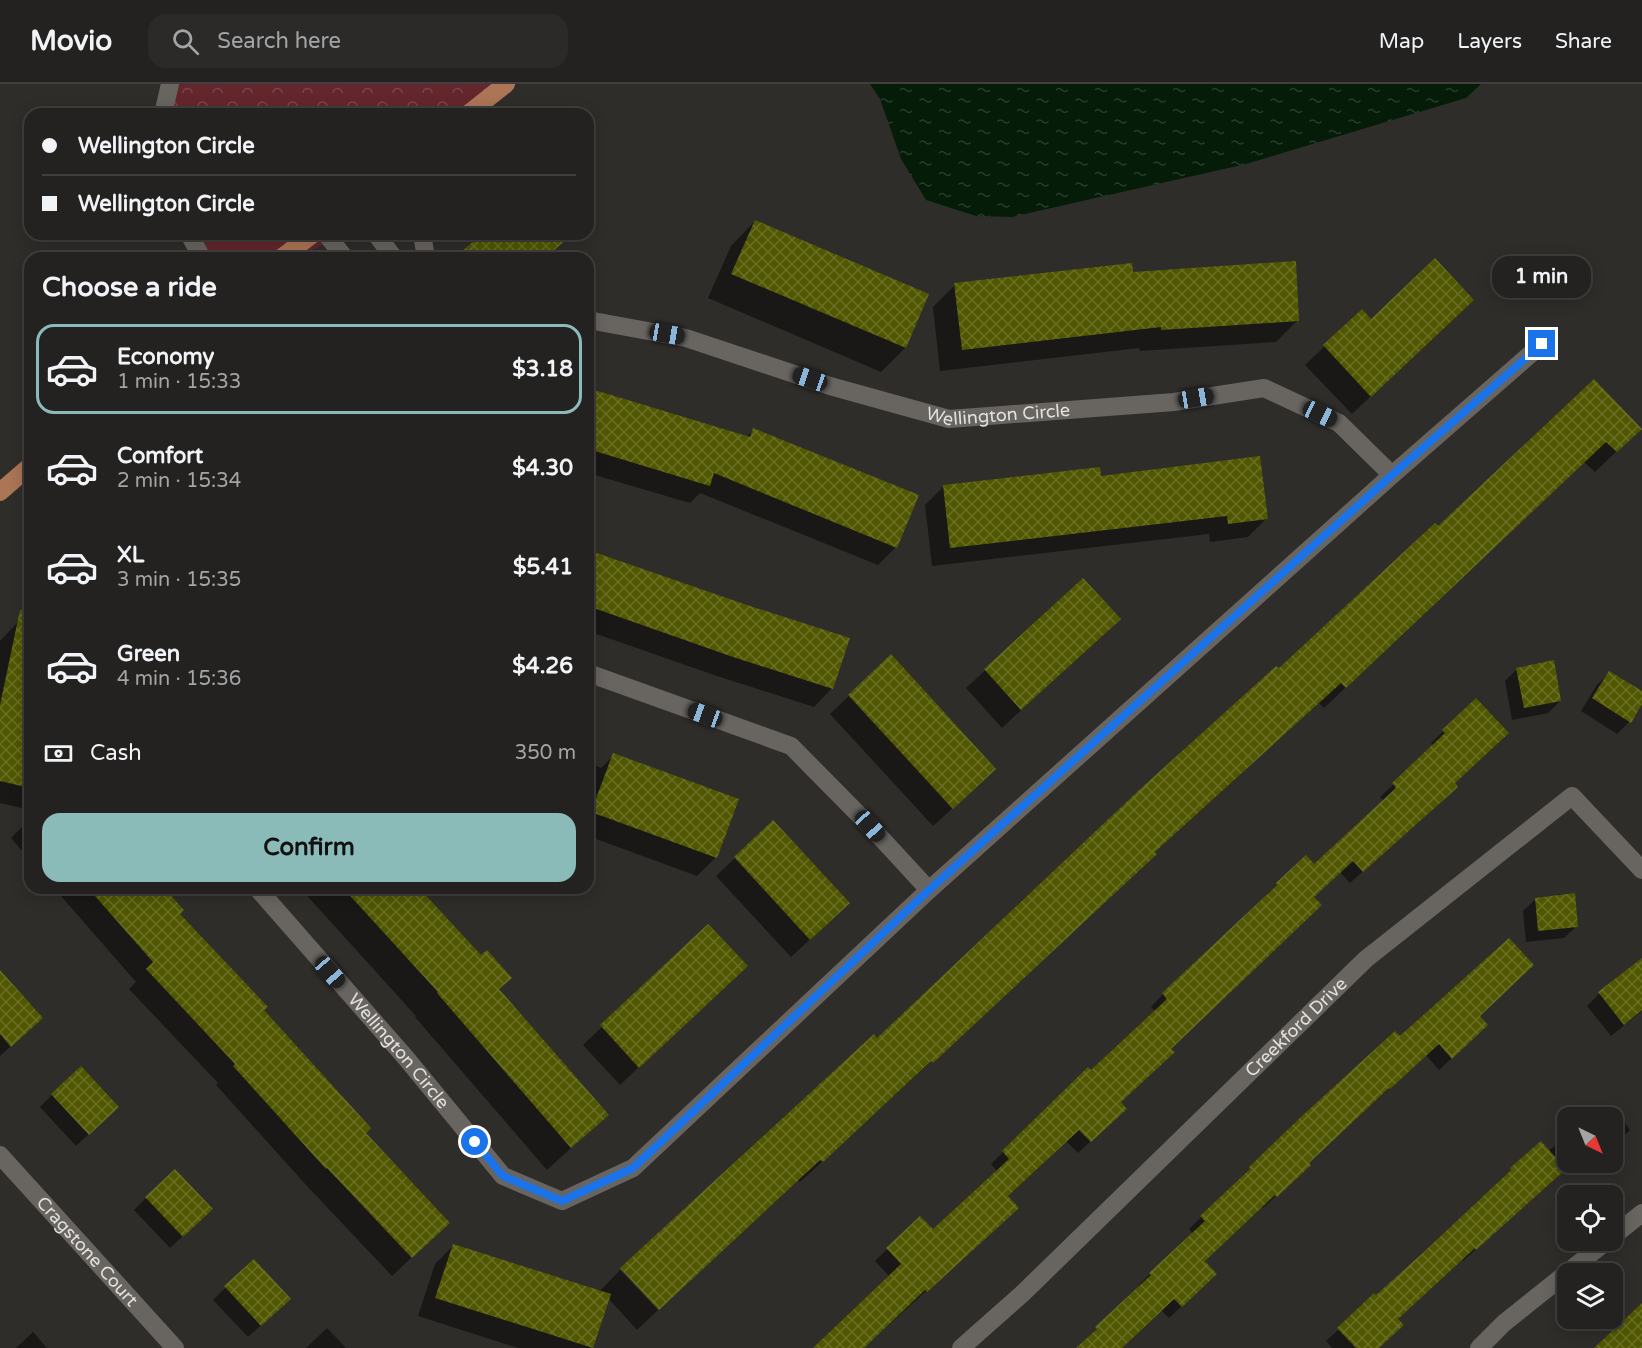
<!DOCTYPE html>
<meta charset="utf-8">
<style>
body{margin:0;font-family:"Varela Round",sans-serif;background:#2b2a29;color:#f1f3f6;height:100vh;display:flex;flex-direction:column;font-size:22px;white-space:nowrap}
*{box-sizing:border-box;margin:0}
p{font-size:20px;color:#a3a4a5}
.icon{flex:none;width:33px;height:33px;fill:none;stroke:currentColor;stroke-width:2;stroke-linecap:round;stroke-linejoin:round}
.map{position:relative;flex:1;overflow:hidden}
.sheet{position:absolute;left:24px;top:168px;width:570px;height:642px;display:flex;flex-direction:column;background:#232220;border-radius:18px;box-shadow:0 3px 15px #0003,0 0 0 2px #403f3e}
.sheet>*{flex:none}
.top-card{position:absolute;left:24px;top:24px;width:570px;height:132px;border-radius:18px;box-shadow:0 3px 15px #0003,0 0 0 2px #403f3e;display:grid;align-content:center;height:132px;padding:0 18px;background:#232220}
.needle{width:39px;rotate:137deg}
.buttons{position:absolute;left:1557px;top:1023px;display:grid;gap:12px}
.buttons a{display:grid;place-items:center;width:66px;height:66px;border-radius:12px;background:#232220;box-shadow:0 3px 15px #0003,0 0 0 2px #403f3e;font-size:30px}
.end{position:absolute;width:27px;height:27px;margin:-14px;border:8px solid #1a73e8;background:#fff;box-shadow:0 0 0 3px #fff}
.from{border-radius:50%}
.bubble{position:absolute;height:42px;border-radius:18px;background:#232220;box-shadow:0 3px 15px #0003,0 0 0 2px #403f3e;font-size:20px;font-weight:700;line-height:42px;text-align:center}
.car{position:absolute;width:18px;height:36px;margin:-18px -9px;border-radius:8px;box-shadow:0 0 4px 2px #0007;background:linear-gradient(#222 24%,#8ab4d8 0 40%,#222 0 76%,#8ab4d8 0 86%,#222 0)}
.top-card b{display:flex;align-items:center;gap:21px;height:57px;font-size:22px}
.top-card b+b{border-top:2px solid #403f3e}
.top-card i{width:15px;height:15px;background:#f1f3f6}
ul{padding:0;list-style:none}
li{display:flex;align-items:center;gap:18px;height:90px;margin:0 12px 9px;padding:0 6px;border:3px solid transparent;border-radius:18px}
li div{flex:1}
li b{display:block;font-size:22px}
li em{font-style:normal;font-weight:700}
li.current{border-color:#8bbbb9}
li>.icon{width:54px;height:54px;stroke-width:1.5}
h2{padding:0 18px;font-size:27px;line-height:72px}
.pay{display:flex;align-items:center;gap:15px;height:66px;padding:0 18px;font-size:22px}
.pay p{margin-inline-start:auto}
.primary-button{display:flex;gap:12px;margin-top:auto;padding:12px 18px}
.primary-button a{flex:1;height:69px;border-radius:18px;background:#8bbbb9;color:#111;font-size:24px;font-weight:700;line-height:69px;text-align:center}
header{display:flex;align-items:center;gap:36px;box-sizing:border-box;height:84px;padding:0 30px;background:#232220;border-bottom:2px solid #403f3e}
header strong{font-size:28px}
nav{display:flex;gap:33px;margin-inline-start:auto;font-size:21px}
.search{width:420px;height:54px;background:#2b2a29;display:flex;align-items:center;gap:15px;box-sizing:border-box;padding:0 21px;border-radius:18px;color:#a3a4a5;font-size:22px}
.map>svg:first-child{display:block}
</style>
<header>
<strong>Movio</strong>
<div class="search"><svg class="icon" aria-label="search" viewBox="0 0 24 24"><circle cx="10" cy="10" r="6"/><path d="M15 15l6 6"/></svg>Search here</div>
<nav><a>Map</a><a>Layers</a><a>Share</a></nav>
</header>
<div class="map">
<svg width="1642" height="1264" viewBox="0 0 1642 1264">
<defs>
<pattern id="forest-crowns" width="20" height="18" patternUnits="userSpaceOnUse" patternTransform="scale(1.5)"><rect width="20" height="18" fill="#64262d"/><path d="M2 6a3 3 0 1 1 6 0M12 15a3 3 0 1 1 6 0" fill="none" stroke="#7a454b"/></pattern>
<pattern id="water-ripples" width="26" height="14" patternUnits="userSpaceOnUse" patternTransform="scale(1.5)"><rect width="26" height="14" fill="#041c08"/><path d="M2 4q2-2 4 0t4 0M15 11q2-2 4 0t4 0" fill="none" stroke="#283d2c"/></pattern>
<pattern id="building-cross-hatch" width="8" height="8" patternUnits="userSpaceOnUse" patternTransform="scale(1.5)"><rect width="8" height="8" fill="#505700"/><path d="M0 0l8 8M0 8l8-8" fill="none" stroke="#696f25"/></pattern>
</defs>
<rect width="100%" height="100%" fill="#2f2d2a"/>
<!-- forest -->
<g fill="url(#forest-crowns)">
<path d="M179,0h327l-39,30h-299z"/>
<path d="M190,150h147c-35,33 -90,24 -134,24z"/>
</g>
<!-- water -->
<path fill="url(#water-ripples)" d="M870,0h611l-15,14 -220,66 -234,53 -36,-1 -50,-16 -25,-41 -21,-60z"/>
<!-- shadow -->
<g fill="#0007">
<path d="M755,137l172,74 -22,53 -24,24 -173,-74 23,-52z"/>
<path d="M1132,189l166,47 -22,22 -136,9 -1,-3 -199,23 -7,-64 22,-22z"/>
<path d="M1362,227l9,10 83,-3 -102,96 -47,-49z"/>
<path d="M1594,297l24,69 -23,22 -11,-10 -260,246 -5,-5 -165,150 -20,22 -334,307 -2,-2 79,-140 402,-370 159,-142z"/>
<path d="M588,305l158,48 8,-7 142,117 -18,18 -178,-72 -10,10 -102,-30z"/>
<path d="M1100,394l166,41 -18,18 -38,5 -1,-8 -277,32 -7,-61 19,-19z"/>
<path d="M588,472l244,132 -18,19 -100,-32 -126,-44z"/>
<path d="M1083,496l36,39 -117,109 -36,-40z"/>
<path d="M18,538l12,3v185l-30,-7v-162z"/>
<path d="M891,572l85,131 -43,39 -103,-112z"/>
<path d="M1517,585l43,32 -12,12 -36,7 -7,-39z"/>
<path d="M1609,589l33,20v9l-13,20 -12,12 -36,-23 16,-26z"/>
<path d="M1476,616l-23,84 -9,15 -94,84 -10,-11 -27,26 -194,205 -7,18 -34,32 -12,-12 -59,56 -2,23 -142,128h-48l75,-71 -15,-16 12,-12 33,-31 13,13 64,-60 -6,-7 12,-12 85,-82 3,3 65,-61 -5,-5 12,-13 103,-97 -1,-1 12,-12 37,-18 71,-65 -5,-4 54,-51 -3,-3z"/>
<path d="M614,671l102,102 -19,19 -109,-40v-73l13,5z"/>
<path d="M30,735v41l-19,-22z"/>
<path d="M773,738l57,99 -39,36 -75,-81z"/>
<path d="M54,804h108l16,26 84,96 167,231 -37,35 -85,-90 -91,-101 2,-2 -89,-94 7,-7z"/>
<path d="M300,804h117l63,69 18,32 109,126 -60,55 -132,-153 1,-1z"/>
<path d="M1536,815l41,27 -13,12 -38,4 -3,-31z"/>
<path d="M708,842l19,58 -107,101 -37,-40z"/>
<path d="M1642,888v39l-31,25 -24,-30 12,-12z"/>
<path d="M0,898l29,48 -29,26z"/>
<path d="M1478,932l-4,21 -35,33 -13,-15 -119,108 -10,14 -34,31 -1,-2 -59,55v25l-34,32 -8,-8 -40,38h-44l63,-60 -2,-2 12,-12 43,-40 -4,-5 114,-112 97,-79z"/>
<path d="M52,1011l53,24 -29,27 -36,-39z"/>
<path d="M1612,1021l18,25 -18,17v-29h-18z"/>
<path d="M1568,1053v25h5l-110,99 -1,-2 -65,60 -19,29h-46l-6,-7 174,-158 -2,-1 13,-12 30,-27 7,8z"/>
<path d="M1576,1078h15l-10,8z"/>
<path d="M146,1114l53,23 -29,27 -36,-38z"/>
<path d="M453,1162l146,46 21,-22 38,40 -21,20 -29,-32 -17,50h-73l-100,-32 17,-52z"/>
<path d="M253,1177l24,50 -29,26 -35,-37z"/>
<path d="M327,1244l19,20h-40z"/>
<path d="M33,1248l14,16h-31z"/>
</g>
<!-- building -->
<g fill="url(#building-cross-hatch)">
<path d="M755,136l174,74 -23,54 -175,-74z"/>
<path d="M482,150h91l-28,24h-91z"/>
<path d="M1435,174l39,42 -103,97 -48,-52 39,-36 9,10z"/>
<path d="M1296,177l3,60 -138,9v-3l-199,23 -8,-67 178,-20 1,9z"/>
<path d="M1594,295l48,50 -25,23 -11,-10 -260,246 -5,-5 -186,169 2,2 -224,209 -2,-2 -108,101 -3,-2 -161,150 -39,-42 254,-234 3,4 260,-246 139,-126 3,2 156,-145 3,3z"/>
<path d="M588,304l162,49 3,-9 166,67 -22,53 -183,-75 -4,13 -122,-37z"/>
<path d="M1260,372l8,63 -40,5 -1,-8 -277,32 -7,-63 157,-18 1,9z"/>
<path d="M588,466l156,54 106,34 -17,51 -100,-32 -145,-51z"/>
<path d="M1083,494l38,41 -100,91 -37,-41z"/>
<path d="M20,526l10,1v177l-30,-7v-76z"/>
<path d="M891,570l105,115 -43,40 -105,-114z"/>
<path d="M1554,576l7,41 -37,7 -8,-40z"/>
<path d="M1609,587l33,20v13l-11,19 -39,-25z"/>
<path d="M1476,614l33,35 -54,50 3,4 -95,85 -10,-11 -39,36 8,8 -151,144 4,3 -54,50 6,7 -36,33 -12,-12 -71,66 11,12 -92,84 -2,-2 -61,58h-51l88,-84 -15,-16 34,-32 13,13 76,-70 -7,-8 86,-84 3,3 76,-71 -5,-6 115,-108 -1,-2 30,-28 8,9 82,-76 -4,-5 53,-50 -3,-3z"/>
<path d="M613,669l126,46 -22,59 -126,-46z"/>
<path d="M773,736l77,83 -40,37 -76,-83z"/>
<path d="M88,804h76l20,22 -4,4 88,93 -4,3 107,118 -5,5 84,90 -38,35 -85,-90 -1,1 -93,-103 2,-2 -89,-95 7,-7z"/>
<path d="M343,804h76l62,67 6,-5 25,28 -13,11 110,126 -38,33 -134,-155 1,-1z"/>
<path d="M1575,809l3,34 -40,4 -3,-33z"/>
<path d="M708,840l40,42 -109,102 -39,-43z"/>
<path d="M1509,854l25,27 -54,51 8,9 -36,34 -13,-15 -49,45 -1,-1 -80,75 2,2 -34,32 -2,-2 -70,66 12,13 -35,33 -8,-8 -52,49h-46l21,-19 -2,-2 56,-52 -2,-2 56,-52 -5,-5 50,-47 -1,-2 53,-51 93,-85 5,5z"/>
<path d="M1642,874v52l-18,15 -26,-33z"/>
<path d="M0,886l43,48 -32,29 -11,-13z"/>
<path d="M81,982l38,41 -30,28 -38,-41z"/>
<path d="M1541,1057l25,28 -90,81 -1,-2 -77,71 6,6 -25,23h-23l-19,-20 37,-35 2,2 49,-44 86,-81 -1,-2z"/>
<path d="M175,1085l38,40 -30,28 -38,-40z"/>
<path d="M453,1160l158,50 -18,54 -158,-50z"/>
<path d="M254,1175l37,40 -30,27 -37,-40z"/>
<path d="M1642,1219v45h-48z"/>
</g>
<g fill="none" stroke-linecap="round" stroke-linejoin="round">
<!-- minor -->
<g stroke="#686561" stroke-width="18">
<path d="M163,30l7,-30"/>
<path d="M189,150l13,24"/>
<path d="M326,150l19,24"/>
<path d="M376,150l18,24"/>
<path d="M422,150l4,24"/>
<path id="s1" d="M588,236l98,18 144,48 119,33 225,-17 90,-14 75,35 53,52"/>
<path d="M588,589l203,73 79,80 59,64"/>
<path id="s2" d="M257,804l149,170 97,118 59,25 71,-33 296,-278 463,-415 150,-131"/>
<path id="s3" d="M0,1071l175,193"/>
<path d="M1612,1153l30,-24"/>
<path id="s4" d="M961,1264l61,-54 344,-335 206,-163 70,74"/>
<path d="M1479,1264l25,-25 104,-83"/>
</g>
<!-- primary -->
<g stroke="#ab7556" stroke-width="18">
<path d="M468,30l38,-30"/>
<path d="M281,174l32,-24"/>
<path d="M0,408l30,-26"/>
</g>
</g>
<g fill="none" stroke-linecap="round" stroke-linejoin="round">
<!-- route -->
<path stroke="#1a73e8" stroke-width="8" d="M475,1058l28,34 59,25 71,-33 296,-278 463,-415 150,-131"/>
</g>
<g text-anchor="middle" stroke-width="4.5" stroke-linejoin="round" paint-order="stroke">
<!-- street labels -->
<g font-size="18" fill="#e2e1de" stroke="#2f2d2a">
<text dy="6" stroke="none"><textPath href="#s1" startOffset="424">Wellington Circle</textPath></text>
<text dy="6" stroke="none"><textPath href="#s4" startOffset="464">Creekford Drive</textPath></text>
<text dy="6" stroke="none"><textPath href="#s2" startOffset="216">Wellington Circle</textPath></text>
<text dy="6" stroke="none"><textPath href="#s3" startOffset="130">Cragstone Court</textPath></text>
</g>
</g>
</svg>
<div class="buttons">
<a><svg class="needle" viewBox="-14 -14 28 28"><path d="M0-13l5 13h-10z" fill="#e53935"/><path d="M0 13l5-13h-10z" fill="#a3a4a5"/></svg></a>
<a><svg class="icon" aria-label="locate" viewBox="0 0 24 24"><circle cx="12" cy="12" r="6"/><path d="M12 2v4M12 18v4M2 12h4M18 12h4"/></svg></a>
<a><svg class="icon" aria-label="layers" viewBox="0 0 24 24"><path d="M12 4l9 5-9 5-9-5zM3 14l9 5 9-5"/></svg></a>
</div>
<i class="end from" style="left:475px;top:1058px"></i>
<i class="end" style="left:1542px;top:260px"></i>
<div class="bubble" style="left:1492px;top:172px;width:99px">1 min</div>
<i class="car" style="left:667px;top:250px;rotate:100deg"></i>
<i class="car" style="left:810px;top:295px;rotate:289deg"></i>
<i class="car" style="left:1196px;top:314px;rotate:81deg"></i>
<i class="car" style="left:1320px;top:330px;rotate:115deg"></i>
<i class="car" style="left:705px;top:631px;rotate:290deg"></i>
<i class="car" style="left:870px;top:742px;rotate:138deg"></i>
<i class="car" style="left:330px;top:888px;rotate:139deg"></i>
<div class="top-card">
<b><i class="from"></i>Wellington Circle</b>
<b><i></i>Wellington Circle</b>
</div>
<section class="sheet">
<h2>Choose a ride</h2>
<ul>
<li class="current"><svg class="icon" aria-label="car" viewBox="0 0 24 24"><path d="M5 17H2v-5l4-1 3-4h7l3 4 3 1v5h-3M9 17h6M6 11h13"/><circle cx="7" cy="17" r="2"/><circle cx="17" cy="17" r="2"/></svg><div><b>Economy</b><p>1 min · 15:33</p></div><em>$3.18</em></li>
<li><svg class="icon" aria-label="car" viewBox="0 0 24 24"><path d="M5 17H2v-5l4-1 3-4h7l3 4 3 1v5h-3M9 17h6M6 11h13"/><circle cx="7" cy="17" r="2"/><circle cx="17" cy="17" r="2"/></svg><div><b>Comfort</b><p>2 min · 15:34</p></div><em>$4.30</em></li>
<li><svg class="icon" aria-label="car" viewBox="0 0 24 24"><path d="M5 17H2v-5l4-1 3-4h7l3 4 3 1v5h-3M9 17h6M6 11h13"/><circle cx="7" cy="17" r="2"/><circle cx="17" cy="17" r="2"/></svg><div><b>XL</b><p>3 min · 15:35</p></div><em>$5.41</em></li>
<li><svg class="icon" aria-label="car" viewBox="0 0 24 24"><path d="M5 17H2v-5l4-1 3-4h7l3 4 3 1v5h-3M9 17h6M6 11h13"/><circle cx="7" cy="17" r="2"/><circle cx="17" cy="17" r="2"/></svg><div><b>Green</b><p>4 min · 15:36</p></div><em>$4.26</em></li>
</ul>
<div class="pay"><svg class="icon" aria-label="cash" viewBox="0 0 24 24"><path d="M3 7h18v10H3z"/><circle cx="12" cy="12" r="2"/></svg>Cash<p>350 m</p></div>
<div class="primary-button"><a>Confirm</a></div>
</section>
</div>
